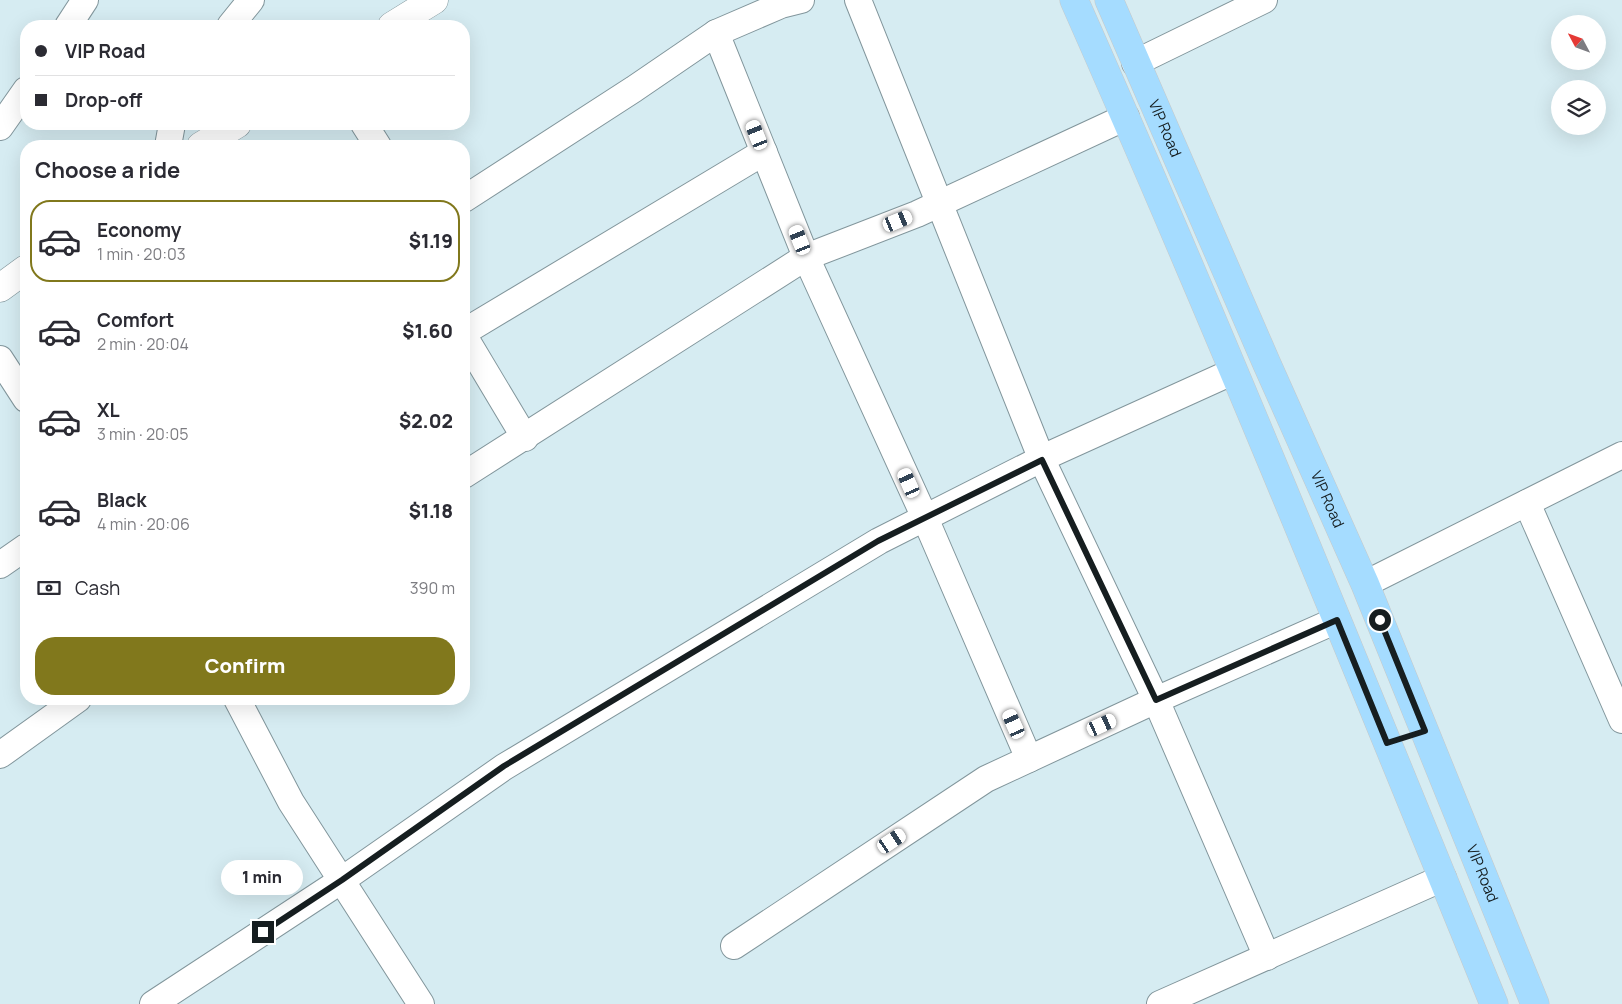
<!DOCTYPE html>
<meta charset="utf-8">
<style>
body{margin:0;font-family:Manrope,sans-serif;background:#f2f2f3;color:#2b2b33;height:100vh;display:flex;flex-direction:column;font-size:19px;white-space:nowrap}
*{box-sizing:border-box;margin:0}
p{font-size:16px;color:#7c7c81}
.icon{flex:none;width:28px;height:28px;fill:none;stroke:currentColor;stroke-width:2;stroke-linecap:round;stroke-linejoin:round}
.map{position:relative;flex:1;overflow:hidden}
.panel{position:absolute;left:20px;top:140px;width:450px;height:565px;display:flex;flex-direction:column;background:#fff;border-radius:20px;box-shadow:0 5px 20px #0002}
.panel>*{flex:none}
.hud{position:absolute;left:20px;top:20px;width:450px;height:110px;border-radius:20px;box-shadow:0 5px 20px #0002;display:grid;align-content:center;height:110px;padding:0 15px;background:#fff}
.needle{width:32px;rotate:311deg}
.tools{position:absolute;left:1551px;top:15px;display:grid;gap:10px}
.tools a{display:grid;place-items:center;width:55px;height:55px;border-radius:50%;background:#fff;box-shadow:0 5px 20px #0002;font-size:25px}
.end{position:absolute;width:22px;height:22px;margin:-11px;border:6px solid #161e20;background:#fff;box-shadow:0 0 0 2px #fff}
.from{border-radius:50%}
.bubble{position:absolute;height:35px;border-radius:18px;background:#fff;box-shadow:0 5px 20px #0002;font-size:16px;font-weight:800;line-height:35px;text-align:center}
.car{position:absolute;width:15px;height:30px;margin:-15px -8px;border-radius:6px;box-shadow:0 0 4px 1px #0007;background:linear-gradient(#fff 24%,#345 0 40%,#fff 0 76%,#345 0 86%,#fff 0)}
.hud b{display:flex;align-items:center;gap:18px;height:48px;font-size:19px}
.hud b+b{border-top:1px solid #e1e1e2}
.hud i{width:12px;height:12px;background:#2b2b33}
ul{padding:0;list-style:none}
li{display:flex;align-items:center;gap:15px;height:82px;margin:0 10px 8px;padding:0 5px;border:2px solid transparent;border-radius:20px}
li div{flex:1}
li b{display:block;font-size:19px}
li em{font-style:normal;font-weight:800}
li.current{border-color:#81781c}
li>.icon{width:45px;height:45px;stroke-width:1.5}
h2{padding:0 15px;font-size:22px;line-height:60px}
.pay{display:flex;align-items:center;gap:12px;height:55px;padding:0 15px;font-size:19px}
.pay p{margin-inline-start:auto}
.action{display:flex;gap:10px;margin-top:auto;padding:10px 15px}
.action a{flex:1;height:58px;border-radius:20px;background:#81781c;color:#fff;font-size:20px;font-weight:800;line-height:58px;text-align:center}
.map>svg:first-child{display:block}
</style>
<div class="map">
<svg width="1622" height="1004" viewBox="0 0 1622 1004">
<rect width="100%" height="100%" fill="#d6ecf2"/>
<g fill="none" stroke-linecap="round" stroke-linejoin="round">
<defs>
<g id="minor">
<path d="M858,0l184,460 114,240 111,257"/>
<path d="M68,26l17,-26"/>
<path d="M230,26l21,-26"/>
<path d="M716,33l90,224 119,261 104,241"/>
<path d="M1135,63l129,-63"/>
<path d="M364,124l14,22"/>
<path d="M0,127l26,-37"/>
<path d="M168,146l4,-22"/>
<path d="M464,199l170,-110 82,-56 65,-28 20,-5"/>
<path d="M464,332l300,-180"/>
<path d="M464,336l61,102"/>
<path d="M0,359l26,40"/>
<path d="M464,475l342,-218 111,-43 209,-97"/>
<path d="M1527,503l95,217"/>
<path d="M0,565l26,-18"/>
<path d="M1365,584l257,-129"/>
<path d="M237,699l54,103 130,202"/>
<path d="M0,755l78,-56"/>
<path d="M734,946l252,-167 170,-79 181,-80"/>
<path d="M153,1004l189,-124 162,-113 375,-226 172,-87 181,-82"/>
<path d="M1160,1004l283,-126"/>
</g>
<g id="secondary">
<path d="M392,26l42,-26"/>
<path d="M201,146l36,-22"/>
<path d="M0,288l26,-19"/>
</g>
<g id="primary">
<path d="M1074,0c147,332 283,668 420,1004"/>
<path id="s1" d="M1109,0l157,362 99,222 170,420"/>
</g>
</defs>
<!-- minor casing -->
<use href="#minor" stroke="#82969c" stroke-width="28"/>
<!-- secondary casing -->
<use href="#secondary" stroke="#82969c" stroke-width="29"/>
<!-- primary casing -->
<use href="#primary" stroke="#c7c9c9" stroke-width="29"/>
<!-- minor -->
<use href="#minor" stroke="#fff" stroke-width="26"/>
<!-- secondary -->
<use href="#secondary" stroke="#fff" stroke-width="28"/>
<!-- primary -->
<use href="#primary" stroke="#a5dcff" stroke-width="28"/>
</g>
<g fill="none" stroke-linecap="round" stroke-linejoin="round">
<!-- route -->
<path stroke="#161e20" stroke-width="6" d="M263,932l79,-52 162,-114 374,-225 164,-81 114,240 181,-80 50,123 38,-12 -45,-111"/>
</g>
<g text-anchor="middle" stroke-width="4" stroke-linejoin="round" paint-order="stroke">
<!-- street labels -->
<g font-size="15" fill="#161e20" stroke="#e3f9ff">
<text dy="5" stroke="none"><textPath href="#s1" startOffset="140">VIP Road</textPath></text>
<text dy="5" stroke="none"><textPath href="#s1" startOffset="545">VIP Road</textPath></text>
<text dy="5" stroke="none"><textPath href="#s1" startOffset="950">VIP Road</textPath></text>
</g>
</g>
</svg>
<div class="tools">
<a><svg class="needle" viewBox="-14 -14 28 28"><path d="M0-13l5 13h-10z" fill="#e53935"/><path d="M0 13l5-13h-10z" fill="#7c7c81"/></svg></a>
<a><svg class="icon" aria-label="layers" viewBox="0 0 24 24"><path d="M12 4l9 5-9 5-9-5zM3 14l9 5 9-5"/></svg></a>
</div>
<i class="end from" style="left:1380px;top:620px"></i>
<i class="end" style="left:263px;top:932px"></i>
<div class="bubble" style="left:221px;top:860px;width:82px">1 min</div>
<i class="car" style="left:757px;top:135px;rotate:338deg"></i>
<i class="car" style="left:898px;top:221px;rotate:68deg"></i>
<i class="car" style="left:800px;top:240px;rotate:338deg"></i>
<i class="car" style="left:909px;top:483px;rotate:336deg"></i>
<i class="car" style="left:1014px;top:724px;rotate:336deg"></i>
<i class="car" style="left:1102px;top:725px;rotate:65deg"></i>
<i class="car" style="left:892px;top:841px;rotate:56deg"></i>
<div class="hud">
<b><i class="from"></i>VIP Road</b>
<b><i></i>Drop-off</b>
</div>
<section class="panel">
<h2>Choose a ride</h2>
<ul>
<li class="current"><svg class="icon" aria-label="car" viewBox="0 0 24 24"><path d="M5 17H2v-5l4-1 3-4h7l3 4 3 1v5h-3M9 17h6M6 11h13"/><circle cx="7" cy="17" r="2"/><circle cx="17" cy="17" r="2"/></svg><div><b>Economy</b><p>1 min · 20:03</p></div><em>$1.19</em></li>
<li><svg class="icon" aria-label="car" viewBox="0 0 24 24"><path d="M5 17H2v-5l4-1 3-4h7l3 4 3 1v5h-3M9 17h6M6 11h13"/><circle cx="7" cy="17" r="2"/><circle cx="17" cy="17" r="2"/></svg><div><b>Comfort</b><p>2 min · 20:04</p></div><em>$1.60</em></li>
<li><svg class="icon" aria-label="car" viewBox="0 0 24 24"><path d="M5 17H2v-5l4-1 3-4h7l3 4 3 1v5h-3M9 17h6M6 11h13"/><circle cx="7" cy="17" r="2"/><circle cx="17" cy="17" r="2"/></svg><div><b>XL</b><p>3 min · 20:05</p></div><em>$2.02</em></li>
<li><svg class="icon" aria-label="car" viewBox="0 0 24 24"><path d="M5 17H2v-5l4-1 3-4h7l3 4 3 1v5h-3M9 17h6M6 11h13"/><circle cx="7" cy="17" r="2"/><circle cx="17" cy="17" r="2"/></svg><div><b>Black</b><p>4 min · 20:06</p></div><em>$1.18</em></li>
</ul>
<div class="pay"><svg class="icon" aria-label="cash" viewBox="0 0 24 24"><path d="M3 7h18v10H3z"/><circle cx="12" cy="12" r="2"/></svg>Cash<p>390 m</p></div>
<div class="action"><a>Confirm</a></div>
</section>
</div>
